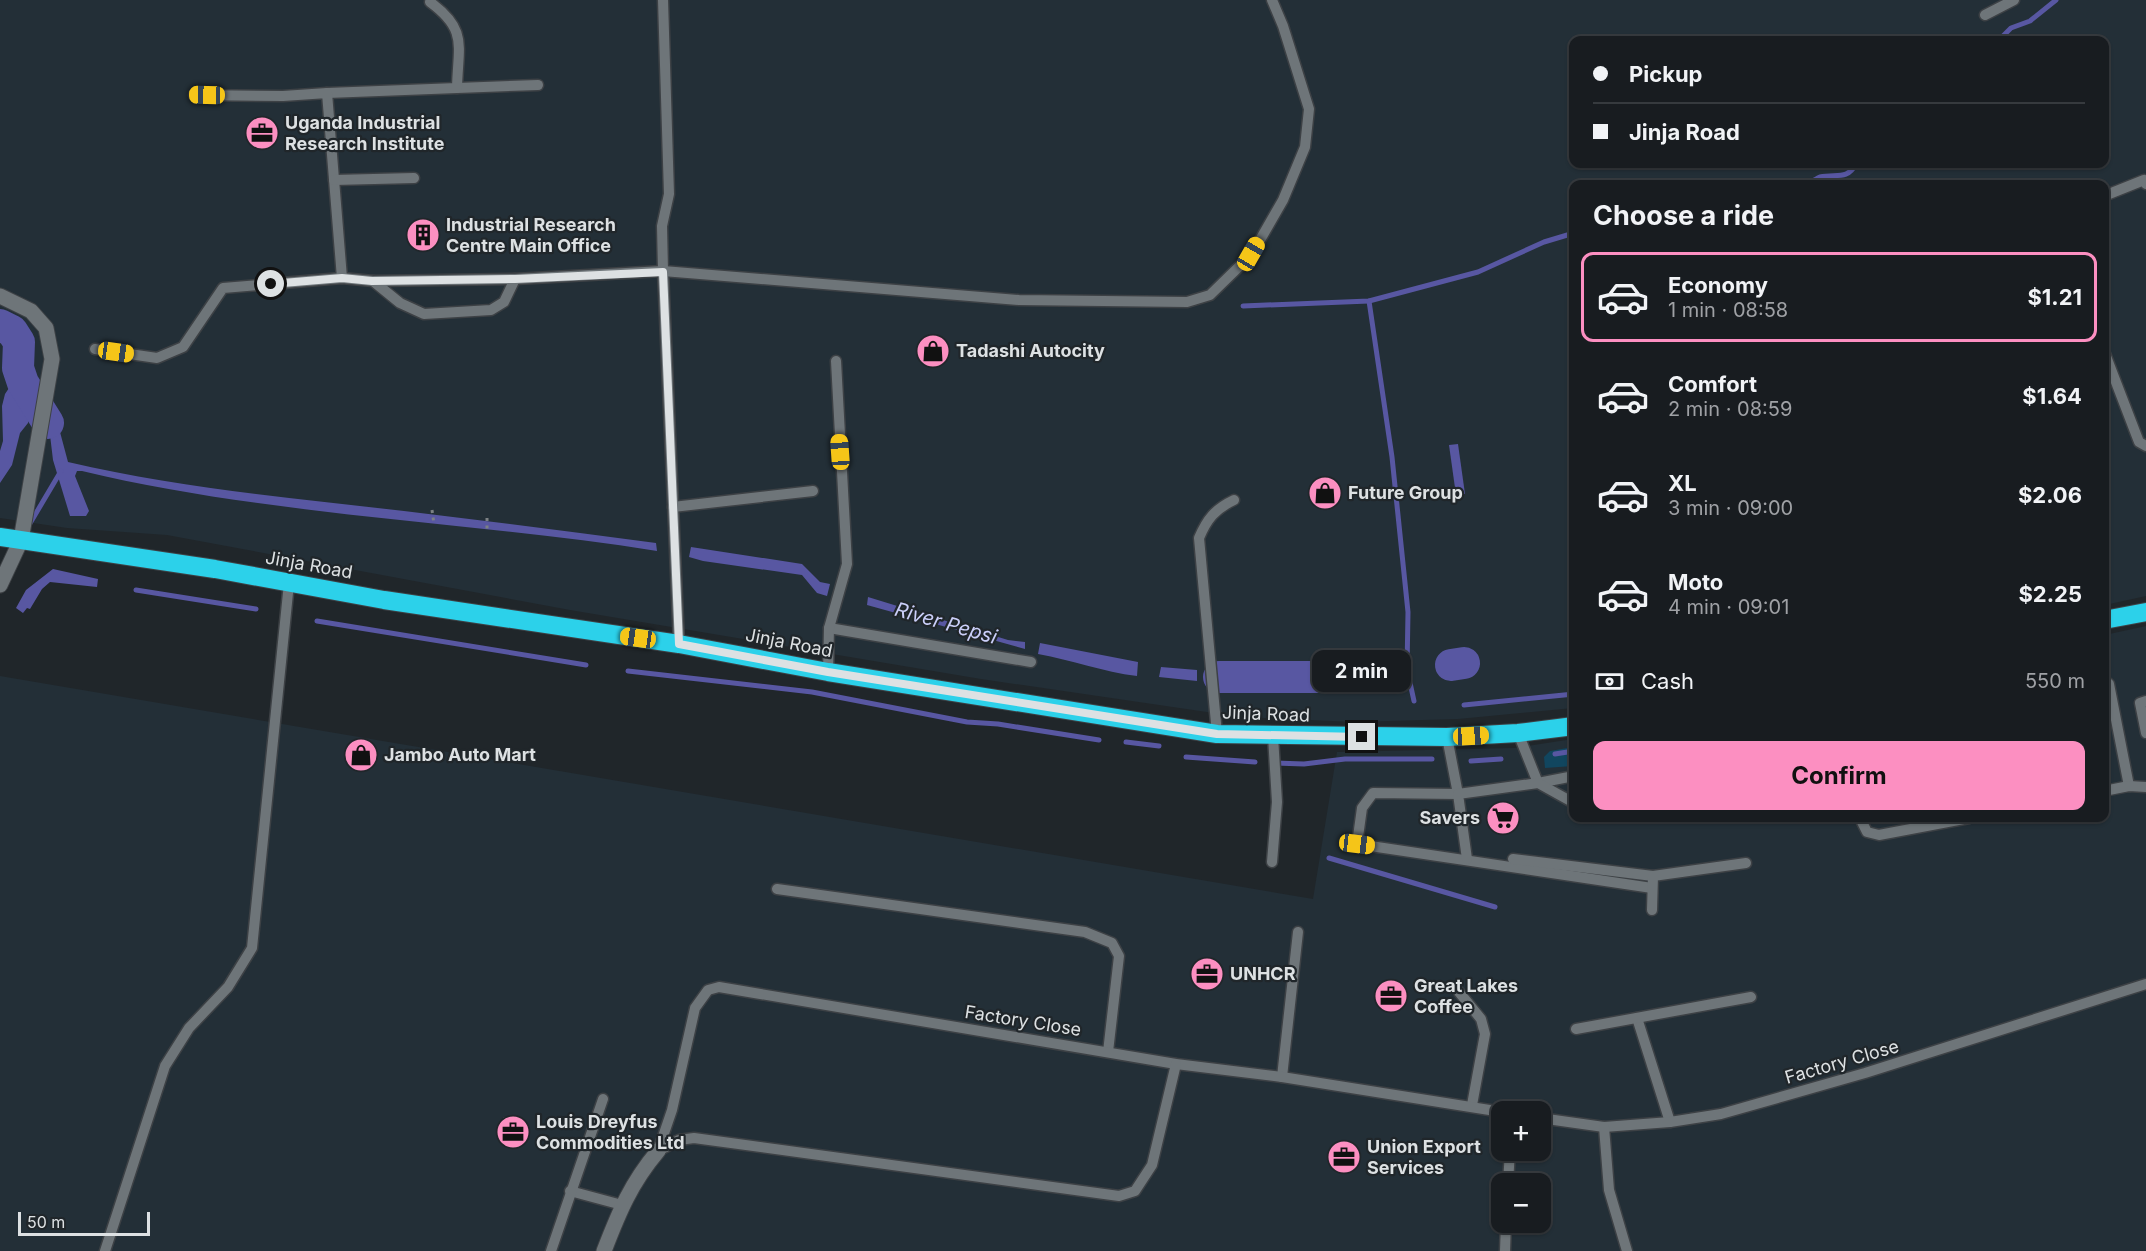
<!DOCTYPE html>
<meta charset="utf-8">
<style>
body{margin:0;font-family:Inter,sans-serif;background:#25292d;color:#f1f3f6;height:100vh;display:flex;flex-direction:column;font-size:22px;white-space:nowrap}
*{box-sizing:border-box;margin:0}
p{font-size:20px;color:#9fa1a5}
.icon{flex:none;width:33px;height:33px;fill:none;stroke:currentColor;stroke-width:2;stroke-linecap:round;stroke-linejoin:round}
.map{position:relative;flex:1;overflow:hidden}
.panel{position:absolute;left:1569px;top:180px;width:540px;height:642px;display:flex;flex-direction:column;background:#181c20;border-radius:12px;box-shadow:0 2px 4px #0004,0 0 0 2px #363a3e}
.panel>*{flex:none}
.top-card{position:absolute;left:1569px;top:36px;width:540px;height:132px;border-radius:12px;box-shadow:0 2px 4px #0004,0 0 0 2px #363a3e;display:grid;align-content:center;height:132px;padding:0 24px;background:#181c20}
.fabs{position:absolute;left:1491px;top:1101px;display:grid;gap:12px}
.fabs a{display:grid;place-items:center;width:60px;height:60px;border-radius:12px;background:#181c20;box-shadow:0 2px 4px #0004,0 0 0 2px #363a3e;font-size:30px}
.scale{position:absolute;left:18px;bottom:15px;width:132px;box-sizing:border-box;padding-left:6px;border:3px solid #dde1e3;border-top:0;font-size:16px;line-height:21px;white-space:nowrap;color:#dde1e3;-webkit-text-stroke:4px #20262a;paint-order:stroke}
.end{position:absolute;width:27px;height:27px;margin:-14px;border:8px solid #dde1e3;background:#111;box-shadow:0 0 0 3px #111}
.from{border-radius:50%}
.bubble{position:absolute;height:42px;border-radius:12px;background:#181c20;box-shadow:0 2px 4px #0004,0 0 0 2px #363a3e;font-size:20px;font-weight:700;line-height:42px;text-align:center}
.car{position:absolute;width:18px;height:36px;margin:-18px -9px;border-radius:8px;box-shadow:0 0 4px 2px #0007;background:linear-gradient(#f5c518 24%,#345 0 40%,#f5c518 0 76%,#345 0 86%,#f5c518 0)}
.top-card b{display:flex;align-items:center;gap:21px;height:57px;font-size:22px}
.top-card b+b{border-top:2px solid #363a3e}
.top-card i{width:15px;height:15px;background:#f1f3f6}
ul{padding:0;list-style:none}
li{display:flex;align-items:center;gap:18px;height:90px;margin:0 12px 9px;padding:0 12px;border:3px solid transparent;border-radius:12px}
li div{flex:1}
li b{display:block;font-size:22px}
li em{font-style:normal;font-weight:700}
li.current{border-color:#fc8fc1}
li>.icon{width:54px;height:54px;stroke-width:1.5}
h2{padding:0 24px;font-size:27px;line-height:72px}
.pay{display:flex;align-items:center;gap:15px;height:66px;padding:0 24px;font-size:22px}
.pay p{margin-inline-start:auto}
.action{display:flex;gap:12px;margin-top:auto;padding:12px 24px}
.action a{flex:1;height:69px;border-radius:12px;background:#fc8fc1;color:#111;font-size:24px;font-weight:700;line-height:69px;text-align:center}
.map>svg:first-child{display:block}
</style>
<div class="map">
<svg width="2146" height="1251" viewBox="0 0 2146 1251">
<rect width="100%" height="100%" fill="#20262a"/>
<!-- built -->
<g fill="#232f37" fill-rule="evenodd">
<path d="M0,0h2146v596l-41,9 -1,-421h-530l-1,524 -115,11 -104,3 -113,-5 -260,-38 -411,-69 -403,-75 -100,-7 -67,-10zM1574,40h530v124h-530z"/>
<path d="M2146,626v625h-2146v-575l1313,223 24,-147 177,-4 59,-9 1,79h530l1,-183zM1502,1112h38v38h-38zM1502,1184h38v38h-38z"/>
</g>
<!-- green -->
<path fill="#11465f" d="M1573,747v19l-28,2 -1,-11 6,-6z"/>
<!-- water -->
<g fill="#5857a2">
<path d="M0,315l13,5 11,15 4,44 4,10 -4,34 -8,10 -8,32 -12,18v-32l3,-10 -1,-35 3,-12 6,-9 1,-49 -12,-9z"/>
<path d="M50,416l10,16 8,30c111,26 223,36 336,49 84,10 168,21 252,32l1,8c-191,-30 -387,-35 -575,-80h-5l-2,5 14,35 -3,5h-16l-17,-56 -3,-25 -3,-6z"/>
<path d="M1458,444l7,50 -9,1 -7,-50z"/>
<path d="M691,547l111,17 18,18 10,2 -3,12 -10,-3 -15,-18 -99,-14 -14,-4z"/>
<path d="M53,569l45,10 -1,8 -47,-5 -8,7 -12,20 -3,-1 -4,5 -7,-5 10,-18z"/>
<path d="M868,597l140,43 17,2v7l-158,-44z"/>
<path d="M1040,643l98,19 -1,14c-34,-4 -65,-16 -99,-22z"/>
<path d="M1161,667l36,3v11l-38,-4z"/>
<path d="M1397,667v9l-73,5v-9z"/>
<path d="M1307,668l1,14 -89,1 1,-10z"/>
</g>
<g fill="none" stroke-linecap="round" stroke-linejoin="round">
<!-- stream -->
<g stroke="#5857a2" stroke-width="5">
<path d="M1999,40l12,-12 19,-7 26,-21"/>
<path d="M1806,184c5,-2 10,-5 14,-7 15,-4 27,4 36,-13"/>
<path d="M1369,301l23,156 16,155 -1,57 7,32"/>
<path d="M1243,306l126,-5 109,-29 66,-30 30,-9"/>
<path d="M29,525l32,-54"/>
<path d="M136,590l120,19"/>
<path d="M317,621l269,44"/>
<path d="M628,671l184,21 155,30 31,2 101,16"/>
<path d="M1464,705l110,-11"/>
<path d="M1126,742l33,4"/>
<path d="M1555,754l19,-3"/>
<path d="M1186,757l69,5"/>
<path d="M1471,761l30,-2"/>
<path d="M1275,763l29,1 41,-5h87"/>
<path d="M1329,858l166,49"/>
</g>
<!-- river -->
<g stroke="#5857a2" stroke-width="32">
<path d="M0,325l12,6 7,11 -1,26 5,15 25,40"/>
<path d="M1451,665l13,-2"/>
<path d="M1219,677h101l77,-6"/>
</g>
<defs>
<g id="lane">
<path d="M663,0l6,194 -7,32 1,45 16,373"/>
<path d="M1985,15l29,-15"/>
<path d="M457,88l81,-3"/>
<path d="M327,93l130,-5c1,-43 11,-58 -27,-86"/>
<path d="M194,95l89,1 44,-3 15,185"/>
<path d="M334,180l80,-2"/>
<path d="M2104,196l40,-16 2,4"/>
<path d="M373,281l27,22 24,11 67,-4 13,-8 11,-23"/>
<path d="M95,349l62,9 26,-11 40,-59 119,-10 31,3 142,-2 148,-8 356,29 168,2 23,-7 42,-41 31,-54 22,-53 4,-38 -26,-83 -11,-26"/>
<path d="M2104,351l35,91 7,4"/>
<path d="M673,507l140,-16"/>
<path d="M829,628l202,34"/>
<path d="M828,672l1,-44 18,-64 -11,-203"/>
<path d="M2104,680l5,4 20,102"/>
<path d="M2146,701l-6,2 6,30"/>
<path d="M1518,733l20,50 36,-7"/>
<path d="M1217,734l-18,-196c8,-19 16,-29 35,-38"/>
<path d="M1447,737l11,57 -85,-1 -11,15 -5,36 295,44"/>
<path d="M2104,791l25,-5 17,1"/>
<path d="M1860,818l7,14 12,3 90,-17"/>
<path d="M1467,859l-9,-65 80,-11 36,20"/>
<path d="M1513,859l140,17"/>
<path d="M1272,862l5,-60 -4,-66"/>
<path d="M777,889l308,43 27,11 7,13 -11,96"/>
<path d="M1652,910l1,-34 93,-13"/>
<path d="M1459,992l22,27 4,15 -13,71"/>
<path d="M1637,1018l33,104"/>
<path d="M1576,1029l175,-32"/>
<path d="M1282,1077l16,-145"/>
<path d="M1540,1118l64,9 66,-5 51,-8 144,-41 281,-89"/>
<path d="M1604,1127l5,63 18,61"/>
<path d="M658,1151l14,-41 23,-102 13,-18 11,-3 457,77 106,13 220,35"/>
<path d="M658,1151l21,-11 15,-2 425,58 16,-5 17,-26 24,-101"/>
<path d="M1508,1184l2,-34"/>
<path d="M570,1191l52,14"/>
<path d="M105,1251l60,-185 24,-38 39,-41 24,-39 37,-365"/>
<path d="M551,1251l52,-152"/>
<path d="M1505,1251l1,-29"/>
</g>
<g id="street">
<path d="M0,296l31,15 15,17 6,31 -31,181"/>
<path d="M604,1251c15,-39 27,-68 54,-100"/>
</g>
<path id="secondary" d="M0,585l21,-45"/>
<g id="highway">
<path d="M0,537l215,32 169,31 295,44 149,28 389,62 230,3 71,-4 56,-7"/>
<path d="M2104,620l42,-8"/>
</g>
</defs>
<!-- lane casing -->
<use href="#lane" stroke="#3d4145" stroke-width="13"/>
<!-- street casing -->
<use href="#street" stroke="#3d4145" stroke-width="17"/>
<!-- secondary casing -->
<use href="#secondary" stroke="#3d4145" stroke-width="17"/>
<!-- highway casing -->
<use href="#highway" stroke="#3d4145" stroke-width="20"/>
<!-- path -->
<g stroke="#7c8184" stroke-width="3" stroke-dasharray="3 4.5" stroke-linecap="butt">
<path d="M432,510l2,14"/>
<path d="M487,518v13"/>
</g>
<!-- lane -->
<use href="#lane" stroke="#6e7579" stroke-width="10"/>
<!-- street -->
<use href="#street" stroke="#6e7579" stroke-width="15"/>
<!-- secondary -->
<use href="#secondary" stroke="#6e7579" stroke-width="15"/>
<!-- highway -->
<use href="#highway" stroke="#2cd1ea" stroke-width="18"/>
</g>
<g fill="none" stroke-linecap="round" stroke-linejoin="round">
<!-- route -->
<path stroke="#dde1e3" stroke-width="8" d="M271,284l71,-6 30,3 143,-2 148,-7 16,372 149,28 389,62 145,3"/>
</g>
<!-- icons -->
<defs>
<symbol id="office-disc" viewBox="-11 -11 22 22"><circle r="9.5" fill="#fc8fc1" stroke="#20262a"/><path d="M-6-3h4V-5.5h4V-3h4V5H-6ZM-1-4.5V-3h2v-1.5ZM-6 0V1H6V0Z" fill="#111"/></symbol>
<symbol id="building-disc" viewBox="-11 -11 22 22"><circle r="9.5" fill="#fc8fc1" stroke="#20262a"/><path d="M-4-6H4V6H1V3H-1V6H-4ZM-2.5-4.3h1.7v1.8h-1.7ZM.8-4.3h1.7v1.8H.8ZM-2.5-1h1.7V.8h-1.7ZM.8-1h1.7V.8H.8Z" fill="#111"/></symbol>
<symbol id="shop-disc" viewBox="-11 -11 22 22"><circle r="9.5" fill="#fc8fc1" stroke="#20262a"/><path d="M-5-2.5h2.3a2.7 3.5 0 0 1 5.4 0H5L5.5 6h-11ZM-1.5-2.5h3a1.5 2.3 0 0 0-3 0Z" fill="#111"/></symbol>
<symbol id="supermarket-disc" viewBox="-11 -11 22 22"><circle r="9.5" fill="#fc8fc1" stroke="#20262a"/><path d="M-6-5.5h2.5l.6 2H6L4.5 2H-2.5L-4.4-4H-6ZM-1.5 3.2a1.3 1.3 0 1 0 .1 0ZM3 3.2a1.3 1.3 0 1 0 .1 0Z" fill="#111"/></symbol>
</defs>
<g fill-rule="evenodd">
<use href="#office-disc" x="243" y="114" width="38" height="38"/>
<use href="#building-disc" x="404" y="216" width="38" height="38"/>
<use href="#shop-disc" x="914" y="332" width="38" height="38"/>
<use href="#shop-disc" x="1306" y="474" width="38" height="38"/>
<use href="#shop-disc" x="342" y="736" width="38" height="38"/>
<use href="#supermarket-disc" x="1484" y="799" width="38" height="38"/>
<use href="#office-disc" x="1188" y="955" width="38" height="38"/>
<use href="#office-disc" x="1372" y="977" width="38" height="38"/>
<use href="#office-disc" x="494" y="1113" width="38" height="38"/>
<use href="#office-disc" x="1325" y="1138" width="38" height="38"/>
</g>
<g text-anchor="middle" stroke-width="4.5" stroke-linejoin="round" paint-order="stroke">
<!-- poi labels -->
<g font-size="18" font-weight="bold" fill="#dde1e3" stroke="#20262a" text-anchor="start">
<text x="285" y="129">Uganda Industrial<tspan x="285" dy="21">Research Institute</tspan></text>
<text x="446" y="231">Industrial Research<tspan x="446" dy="21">Centre Main Office</tspan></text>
<text x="956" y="357">Tadashi Autocity</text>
<text x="1348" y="499">Future Group</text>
<text x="384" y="761">Jambo Auto Mart</text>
<text x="1480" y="824" text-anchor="end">Savers</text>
<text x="1230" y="980">UNHCR</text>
<text x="1414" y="992">Great Lakes<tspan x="1414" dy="21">Coffee</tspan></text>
<text x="536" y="1128">Louis Dreyfus<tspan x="536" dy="21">Commodities Ltd</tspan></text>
<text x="1367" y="1153">Union Export<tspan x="1367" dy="21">Services</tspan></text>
</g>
<!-- street labels -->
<g font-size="18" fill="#dde1e3" stroke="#20262a">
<text transform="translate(309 565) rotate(10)" y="6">Jinja Road</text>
<text transform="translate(789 643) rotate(11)" y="6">Jinja Road</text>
<text transform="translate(1266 714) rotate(2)" y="6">Jinja Road</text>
<text transform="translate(1023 1021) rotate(9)" y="6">Factory Close</text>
<text transform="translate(1842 1062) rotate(-16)" y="6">Factory Close</text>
</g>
<!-- water labels -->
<g font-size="20" font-style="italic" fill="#cbcff9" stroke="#20262a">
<text transform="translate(946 623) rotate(16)" y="7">River Pepsi</text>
</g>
</g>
</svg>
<div class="fabs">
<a>+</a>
<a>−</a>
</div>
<div class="scale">50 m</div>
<i class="end from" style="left:271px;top:284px"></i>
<i class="end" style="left:1362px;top:737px"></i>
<div class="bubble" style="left:1312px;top:650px;width:99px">2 min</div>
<i class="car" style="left:207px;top:95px;rotate:271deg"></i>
<i class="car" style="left:1251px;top:254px;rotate:30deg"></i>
<i class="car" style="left:116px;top:352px;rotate:98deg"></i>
<i class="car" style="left:840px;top:452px;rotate:356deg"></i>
<i class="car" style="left:638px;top:638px;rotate:278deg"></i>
<i class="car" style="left:1471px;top:736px;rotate:87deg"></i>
<i class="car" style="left:1357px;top:844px;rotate:97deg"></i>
<div class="top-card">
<b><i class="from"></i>Pickup</b>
<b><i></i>Jinja Road</b>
</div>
<section class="panel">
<h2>Choose a ride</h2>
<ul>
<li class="current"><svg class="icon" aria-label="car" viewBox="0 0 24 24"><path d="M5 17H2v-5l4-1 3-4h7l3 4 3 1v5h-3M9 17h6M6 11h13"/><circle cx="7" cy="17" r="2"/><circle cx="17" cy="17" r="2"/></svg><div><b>Economy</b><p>1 min · 08:58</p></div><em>$1.21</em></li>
<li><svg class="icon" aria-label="car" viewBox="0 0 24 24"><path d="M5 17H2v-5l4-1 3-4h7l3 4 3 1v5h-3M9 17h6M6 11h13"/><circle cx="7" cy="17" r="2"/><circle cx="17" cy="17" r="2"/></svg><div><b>Comfort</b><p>2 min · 08:59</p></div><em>$1.64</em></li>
<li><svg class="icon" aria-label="car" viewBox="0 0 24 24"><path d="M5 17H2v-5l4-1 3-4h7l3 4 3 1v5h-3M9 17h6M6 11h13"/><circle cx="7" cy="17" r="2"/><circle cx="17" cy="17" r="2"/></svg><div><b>XL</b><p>3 min · 09:00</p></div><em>$2.06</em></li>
<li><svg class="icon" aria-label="car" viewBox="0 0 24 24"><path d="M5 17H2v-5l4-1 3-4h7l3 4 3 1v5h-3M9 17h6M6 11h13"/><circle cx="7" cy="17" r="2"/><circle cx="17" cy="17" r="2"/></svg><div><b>Moto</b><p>4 min · 09:01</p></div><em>$2.25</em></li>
</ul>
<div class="pay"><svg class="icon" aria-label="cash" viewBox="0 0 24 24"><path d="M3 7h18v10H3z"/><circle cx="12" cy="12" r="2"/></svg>Cash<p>550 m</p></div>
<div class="action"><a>Confirm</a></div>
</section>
</div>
